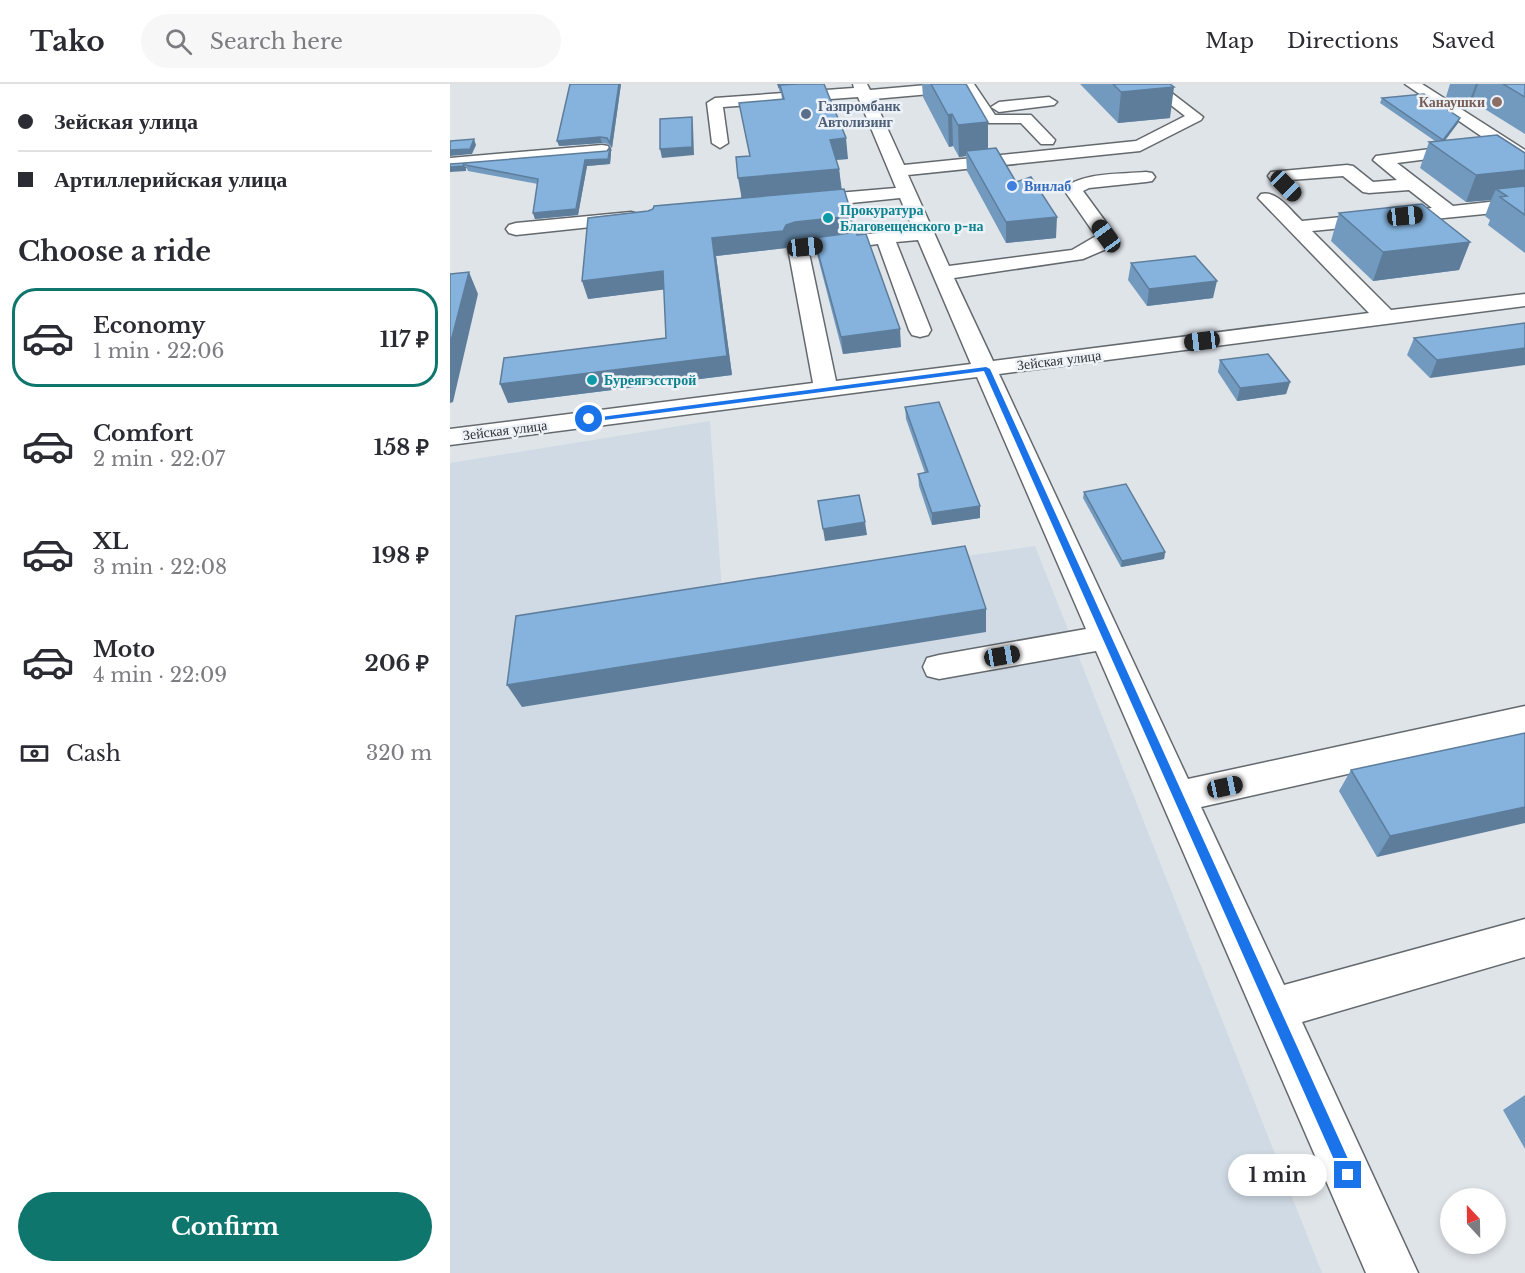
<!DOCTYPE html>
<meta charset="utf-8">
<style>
body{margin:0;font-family:"Libre Baskerville",serif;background:#f7f7f7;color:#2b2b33;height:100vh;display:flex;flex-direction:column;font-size:22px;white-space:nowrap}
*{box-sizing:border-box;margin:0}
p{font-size:20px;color:#7c7c81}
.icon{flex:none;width:33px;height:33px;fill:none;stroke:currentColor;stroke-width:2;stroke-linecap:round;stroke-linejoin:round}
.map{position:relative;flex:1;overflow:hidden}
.side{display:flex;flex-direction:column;background:#fff;width:450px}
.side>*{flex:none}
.guide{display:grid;align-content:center;height:132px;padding:0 18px;background:#fff}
.needle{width:39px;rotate:338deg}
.controls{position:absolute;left:990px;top:1104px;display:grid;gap:12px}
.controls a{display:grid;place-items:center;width:66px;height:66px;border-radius:50%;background:#fff;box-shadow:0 3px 9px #0003;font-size:30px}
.end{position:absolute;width:27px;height:27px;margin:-14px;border:8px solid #1a73e8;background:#fff;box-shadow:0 0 0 3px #fff}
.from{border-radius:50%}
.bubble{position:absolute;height:42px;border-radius:21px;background:#fff;box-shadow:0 3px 9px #0003;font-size:20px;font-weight:800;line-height:42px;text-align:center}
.car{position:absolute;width:18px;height:36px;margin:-18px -9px;border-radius:8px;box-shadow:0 0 4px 2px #0007;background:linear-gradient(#222 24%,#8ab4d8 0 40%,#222 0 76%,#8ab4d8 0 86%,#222 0)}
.guide b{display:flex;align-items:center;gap:21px;height:57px;font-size:22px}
.guide b+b{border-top:2px solid #e1e1e2}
.guide i{width:15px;height:15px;background:#2b2b33}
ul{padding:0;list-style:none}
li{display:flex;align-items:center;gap:18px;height:99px;margin:0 12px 9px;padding:0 6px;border:3px solid transparent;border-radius:24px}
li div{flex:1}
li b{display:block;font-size:22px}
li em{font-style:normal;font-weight:800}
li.current{border-color:#0f766e}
li>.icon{width:54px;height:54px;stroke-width:1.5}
h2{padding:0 18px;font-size:27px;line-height:72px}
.pay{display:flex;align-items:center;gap:15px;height:66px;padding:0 18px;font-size:22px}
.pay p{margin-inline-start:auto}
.action{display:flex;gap:12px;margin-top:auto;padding:12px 18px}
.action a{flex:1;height:69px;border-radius:36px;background:#0f766e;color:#fff;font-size:24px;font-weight:800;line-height:69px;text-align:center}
header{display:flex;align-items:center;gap:36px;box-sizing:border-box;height:84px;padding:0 30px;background:#fff;border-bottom:2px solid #e1e1e2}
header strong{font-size:28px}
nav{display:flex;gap:33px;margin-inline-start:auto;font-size:21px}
.search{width:420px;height:54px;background:#f7f7f7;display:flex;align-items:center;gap:15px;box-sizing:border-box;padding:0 21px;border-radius:33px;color:#7c7c81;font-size:22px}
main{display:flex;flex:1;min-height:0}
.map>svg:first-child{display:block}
</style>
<header>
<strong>Tako</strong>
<div class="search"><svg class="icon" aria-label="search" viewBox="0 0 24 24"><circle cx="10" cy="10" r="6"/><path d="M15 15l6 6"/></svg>Search here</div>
<nav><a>Map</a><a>Directions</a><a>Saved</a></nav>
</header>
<main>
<section class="side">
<div class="guide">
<b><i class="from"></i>Зейская улица</b>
<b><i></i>Артиллерийская улица</b>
</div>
<h2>Choose a ride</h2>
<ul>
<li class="current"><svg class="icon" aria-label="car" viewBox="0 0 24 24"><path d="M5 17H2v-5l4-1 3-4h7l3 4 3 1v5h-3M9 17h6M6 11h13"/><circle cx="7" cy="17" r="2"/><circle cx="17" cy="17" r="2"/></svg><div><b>Economy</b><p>1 min · 22:06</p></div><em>117 ₽</em></li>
<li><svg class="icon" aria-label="car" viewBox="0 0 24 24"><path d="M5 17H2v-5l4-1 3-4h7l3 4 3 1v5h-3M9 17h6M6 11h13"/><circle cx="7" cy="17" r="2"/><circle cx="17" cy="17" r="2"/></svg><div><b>Comfort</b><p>2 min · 22:07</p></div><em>158 ₽</em></li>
<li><svg class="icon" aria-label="car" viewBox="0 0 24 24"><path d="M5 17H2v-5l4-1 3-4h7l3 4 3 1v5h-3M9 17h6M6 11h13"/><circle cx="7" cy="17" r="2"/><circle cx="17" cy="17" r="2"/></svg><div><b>XL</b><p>3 min · 22:08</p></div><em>198 ₽</em></li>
<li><svg class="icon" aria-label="car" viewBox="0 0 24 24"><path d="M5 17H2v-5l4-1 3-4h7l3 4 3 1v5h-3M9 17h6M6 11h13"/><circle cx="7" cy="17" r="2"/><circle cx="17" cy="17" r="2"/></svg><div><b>Moto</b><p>4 min · 22:09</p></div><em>206 ₽</em></li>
</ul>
<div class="pay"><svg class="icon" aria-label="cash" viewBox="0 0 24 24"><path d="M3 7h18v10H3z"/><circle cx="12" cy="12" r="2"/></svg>Cash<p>320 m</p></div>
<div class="action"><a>Confirm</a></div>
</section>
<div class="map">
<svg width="1075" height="1189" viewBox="0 0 1075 1189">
<rect width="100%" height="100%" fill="#dfe4e9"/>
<!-- built -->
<path fill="#cfdae4" d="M260,337l12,170 313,-45 287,727h-872v-810z"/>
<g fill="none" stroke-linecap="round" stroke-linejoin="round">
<defs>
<g id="minor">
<path d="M403,0h14l3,6 68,-6h36l21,31h36l24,25 -2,4h-12l-20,-21h-37l-20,-32 -90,8 30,66 232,-24 49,-25 -41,-32h16l43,33 -2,3 -61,31 -232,24 41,91 123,-16 24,-14 -32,-46c13,-18 61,-16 82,-18l6,1 3,4 -3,4 -6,1 -57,6 -6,3 33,45 -12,14 -21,9 -129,19 39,83 376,-48 -111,-115 3,-4c16,-4 29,16 41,27l130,-13 -23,-18 -40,3 -6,-1 -20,-16 -66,5 -6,-1 -3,-4 3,-4 76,-7 6,1 20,16 24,-2 -24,-20 3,-4 93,-12 6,1 2,4 -2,4 -78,10 56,43 72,-8v12l-213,21 79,79 134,-16v12l-526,68 189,405 337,-73v28l-324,73 83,178 241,-66v38l-223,65 116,251h-52l-270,-622 -157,28 -12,-3 -4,-9 4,-9 12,-3 147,-26 -109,-252 -527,68v-16l363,-46 -25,-135 3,-4 7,-2 115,-13 -13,-31 -98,10 -7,-2 -2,-4 2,-4 7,-2 94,-8 -38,-91 -135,10 5,36 -8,5 -8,-5 -5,-40 8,-5 139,-10zM468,156l53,124 -135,17 -27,-128 69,-9 31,86 3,5 8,2 8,-2 3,-5 -35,-88z"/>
<path d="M955,0h17l103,66v13l-6,-1z"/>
<path d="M599,13l8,5 -3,3 -55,7 -8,-5 8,-5z"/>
<path d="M152,61l6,1 2,4 -2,4 -158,14v-10z"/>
<path d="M181,128l7,2 2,4 -2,4 -122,13 -7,-2 -3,-4 3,-4 7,-2z"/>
</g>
</defs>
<!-- minor casing -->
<use href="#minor" stroke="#64696e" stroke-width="3"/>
<!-- minor -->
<use href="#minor" fill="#fff" fill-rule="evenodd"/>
</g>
<!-- wall -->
<g fill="#729abe">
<path d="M120,0h51l-9,64 -4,-4 -6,-1 -43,3z"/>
<path d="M327,0h47l24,75 -12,1 3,9 2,20 13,44 47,114 -58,7 -26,-100 -3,-16 -17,2 -8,3 -3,5 -70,8 16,119 -224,28 158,-65 -2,-49 -76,10 60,-88 93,-13 8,-42 33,-57 -1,-7h-1z"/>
<path d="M472,0h44l22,65 28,33 40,56 -50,5 -39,-72 -1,-15 -7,1 -6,-11 -4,1 -26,-50z"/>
<path d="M630,0h90v34l-52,5z"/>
<path d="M1000,0h75v50l-53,-33 -6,9 -20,-13z"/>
<path d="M932,14l76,25 -13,17 80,13v100l-37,-28 2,-5 -5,-4 6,-16 -25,2 -46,-34 9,-26 6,-1 -55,-38z"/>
<path d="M161,69l-1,11 -23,2 -9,49 -43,4 -2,-6 5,-29 -70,-13 -3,-6z"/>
<path d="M889,129l131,29 -11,28 -86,11 -42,-40z"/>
<path d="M681,179l82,35 -66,8 -19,-26z"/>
<path d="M1075,239l-95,55 -23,-23 7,-17z"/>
<path d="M770,276l70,22 -4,12 -49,7 -19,-29z"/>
<path d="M455,323l75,99v12l-48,7 -13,-39 -1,-12 7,-1 -19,-54z"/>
<path d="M634,408l81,60 -1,7 -43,8 -38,-69z"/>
<path d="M1075,649l-148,124 -38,-66 12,-21z"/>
<path d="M1075,1011v54l-22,-39z"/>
</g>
<!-- shaded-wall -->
<g fill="#5d7d9b">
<path d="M169,0h2l-9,64 -2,-5z"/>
<path d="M1026,0h2l-6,17 -6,9z"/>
<path d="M724,3l-4,31 -52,5 3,-31z"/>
<path d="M502,30l1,32 -4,1 -1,-32z"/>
<path d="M242,33l1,8 1,30 -32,3 -2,-9z"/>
<path d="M1010,34l-2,5 -17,23 2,-6z"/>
<path d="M538,38v32l-22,-3v5l-7,1 -1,-32z"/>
<path d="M150,53l2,6 -43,3 -2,-5z"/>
<path d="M396,54l2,21 -15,1 -3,-20z"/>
<path d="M24,55l2,6 -4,9 -22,2v-6z"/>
<path d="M160,63l1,6 -1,11 -23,2 -9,49 -43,4 -2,-6 52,-53 23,-1z"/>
<path d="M14,79l2,6v2l-16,1v-5z"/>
<path d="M389,85l3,22 -100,9 -4,-22z"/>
<path d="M1075,86v26l-29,-7 -5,11 -25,2 10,-27z"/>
<path d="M402,132l2,17 -57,7 -8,3 -3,5 -70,8 16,119 -224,28 -8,-19 227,-28 -15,-118 74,-13 9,-3z"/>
<path d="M607,133l-1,21 -50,5v-21z"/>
<path d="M1020,158l-11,28 -86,11 10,-29z"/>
<path d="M213,187l5,18 -80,10 -6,-18z"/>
<path d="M19,188l9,22 -25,108 -3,1v-58z"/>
<path d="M767,197l-4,17 -66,8 2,-17z"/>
<path d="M450,245l1,18 -58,7 -2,-17z"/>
<path d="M1075,264v17l-95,13 7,-18z"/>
<path d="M840,298l-4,12 -49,7 3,-13z"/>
<path d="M530,422v12l-48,7v-12z"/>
<path d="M415,438l2,13 -42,6 -2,-12z"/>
<path d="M715,468l-1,7 -43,8 1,-6z"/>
<path d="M536,525v23l-464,75 -15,-22z"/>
<path d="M1075,723v16l-148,34 13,-21z"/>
</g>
<!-- building -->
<g fill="#85b3dd" stroke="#5d7d9b" stroke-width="1.5">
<path d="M120,0h49l-9,59 -3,-5 -7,-1 -43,4z"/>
<path d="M328,0h20l-18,1 1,2h-2z"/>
<path d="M348,0h26l22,54 -16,2 9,29 -101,9 -2,-21 14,-1 -11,-53 45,-4 -4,-14z"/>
<path d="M481,0h35l22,38 -30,3 -6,-11 -4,1z"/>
<path d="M663,0h57l4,3 -53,5z"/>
<path d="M1053,0h22v13z"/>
<path d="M974,10l36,24 -17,22 -61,-42z"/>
<path d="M242,33v30l-32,2v-30z"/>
<path d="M1047,51l28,18v17l-49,5 -47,-33z"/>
<path d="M24,55l-4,10 -20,1v-9z"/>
<path d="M160,63l-2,12 -23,1 -9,49 -43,4 5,-34 -73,-14v-2l142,-12z"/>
<path d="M546,64l20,34 15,-5 26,40 -51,5 -40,-71z"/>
<path d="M14,79l-1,3 -13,1v-3z"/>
<path d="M1075,102v29l-25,-18 7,-1 -11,-7z"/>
<path d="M394,105l8,27 -57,6 -9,3 -3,6 -71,7 15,118 -227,28 4,-26 162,-20 -3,-67 -81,10 6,-63 60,-7 5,-2 1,-3z"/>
<path d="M972,120l48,38 -87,10 -44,-39z"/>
<path d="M407,148v3l9,-1 34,95 -59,8 -27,-99z"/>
<path d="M745,172l22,25 -68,8 -18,-26z"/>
<path d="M19,188l-19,73v-71z"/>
<path d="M1075,239v25l-88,12 -23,-22z"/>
<path d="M818,270l22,28 -50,6 -20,-28z"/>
<path d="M489,318l41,104 -48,7 -14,-39 10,-2 -23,-65z"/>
<path d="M676,400l39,68 -43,9 -38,-69z"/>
<path d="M409,411l6,27 -42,7 -5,-28z"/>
<path d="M515,462l21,63 -479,76 9,-69z"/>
<path d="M1075,649v74l-135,29 -39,-66z"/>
</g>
<!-- route -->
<path fill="#1a73e8" d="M536,283l4,2 363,801 2,5 -2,5 -5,2 -5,-2 -359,-809 -395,51 -4,-3z"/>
<!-- markers -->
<circle fill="#8d6e63" stroke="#ecf2f7" stroke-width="2" cx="1047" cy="18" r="6"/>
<circle fill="#5c6f8a" stroke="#ecf2f7" stroke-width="2" cx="356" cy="30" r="6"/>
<circle fill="#3f7fe0" stroke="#ecf2f7" stroke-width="2" cx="562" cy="102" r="6"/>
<g fill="#0f9aa8" stroke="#ecf2f7" stroke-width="2">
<circle cx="378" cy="134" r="6"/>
<circle cx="142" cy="296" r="6"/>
</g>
<g text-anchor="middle" stroke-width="5" stroke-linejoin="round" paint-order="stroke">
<!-- far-education labels -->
<g font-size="14" font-weight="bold" fill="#785e54" stroke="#ecf2f7" text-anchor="end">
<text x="1035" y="23">Канаушки</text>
</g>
<!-- far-service labels -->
<g font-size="14" font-weight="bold" fill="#4e5e75" stroke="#ecf2f7" text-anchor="start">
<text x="368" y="27">Газпромбанк<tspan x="368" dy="16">Автолизинг</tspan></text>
</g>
<!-- far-shop labels -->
<g font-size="14" font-weight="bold" fill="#366cbe" stroke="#ecf2f7" text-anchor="start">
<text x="574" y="107">Винлаб</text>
</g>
<!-- far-culture labels -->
<g font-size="14" font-weight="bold" fill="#0d838f" stroke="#ecf2f7" text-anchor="start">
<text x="390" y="131">Прокуратура<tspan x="390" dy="16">Благовещенского р-на</tspan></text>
<text x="154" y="301">Буреягэсстрой</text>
</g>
<!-- far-street labels -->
<g font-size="14" fill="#323436" stroke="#ecf2f7">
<text transform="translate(609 276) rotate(-7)" y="5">Зейская улица</text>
<text transform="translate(55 346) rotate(-7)" y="5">Зейская улица</text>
</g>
</g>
</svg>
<div class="controls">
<a><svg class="needle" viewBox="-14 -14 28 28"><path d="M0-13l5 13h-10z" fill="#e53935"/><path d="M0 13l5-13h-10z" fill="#7c7c81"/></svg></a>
</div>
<i class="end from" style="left:139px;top:335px"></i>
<i class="end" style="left:898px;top:1091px"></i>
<div class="bubble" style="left:778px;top:1070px;width:99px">1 min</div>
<i class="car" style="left:836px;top:102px;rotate:135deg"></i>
<i class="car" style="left:955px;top:132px;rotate:84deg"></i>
<i class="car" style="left:656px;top:152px;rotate:324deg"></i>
<i class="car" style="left:355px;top:163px;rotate:84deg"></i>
<i class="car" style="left:752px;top:257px;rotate:263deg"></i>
<i class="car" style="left:552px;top:572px;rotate:80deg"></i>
<i class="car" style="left:775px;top:703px;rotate:78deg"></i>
</div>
</main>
